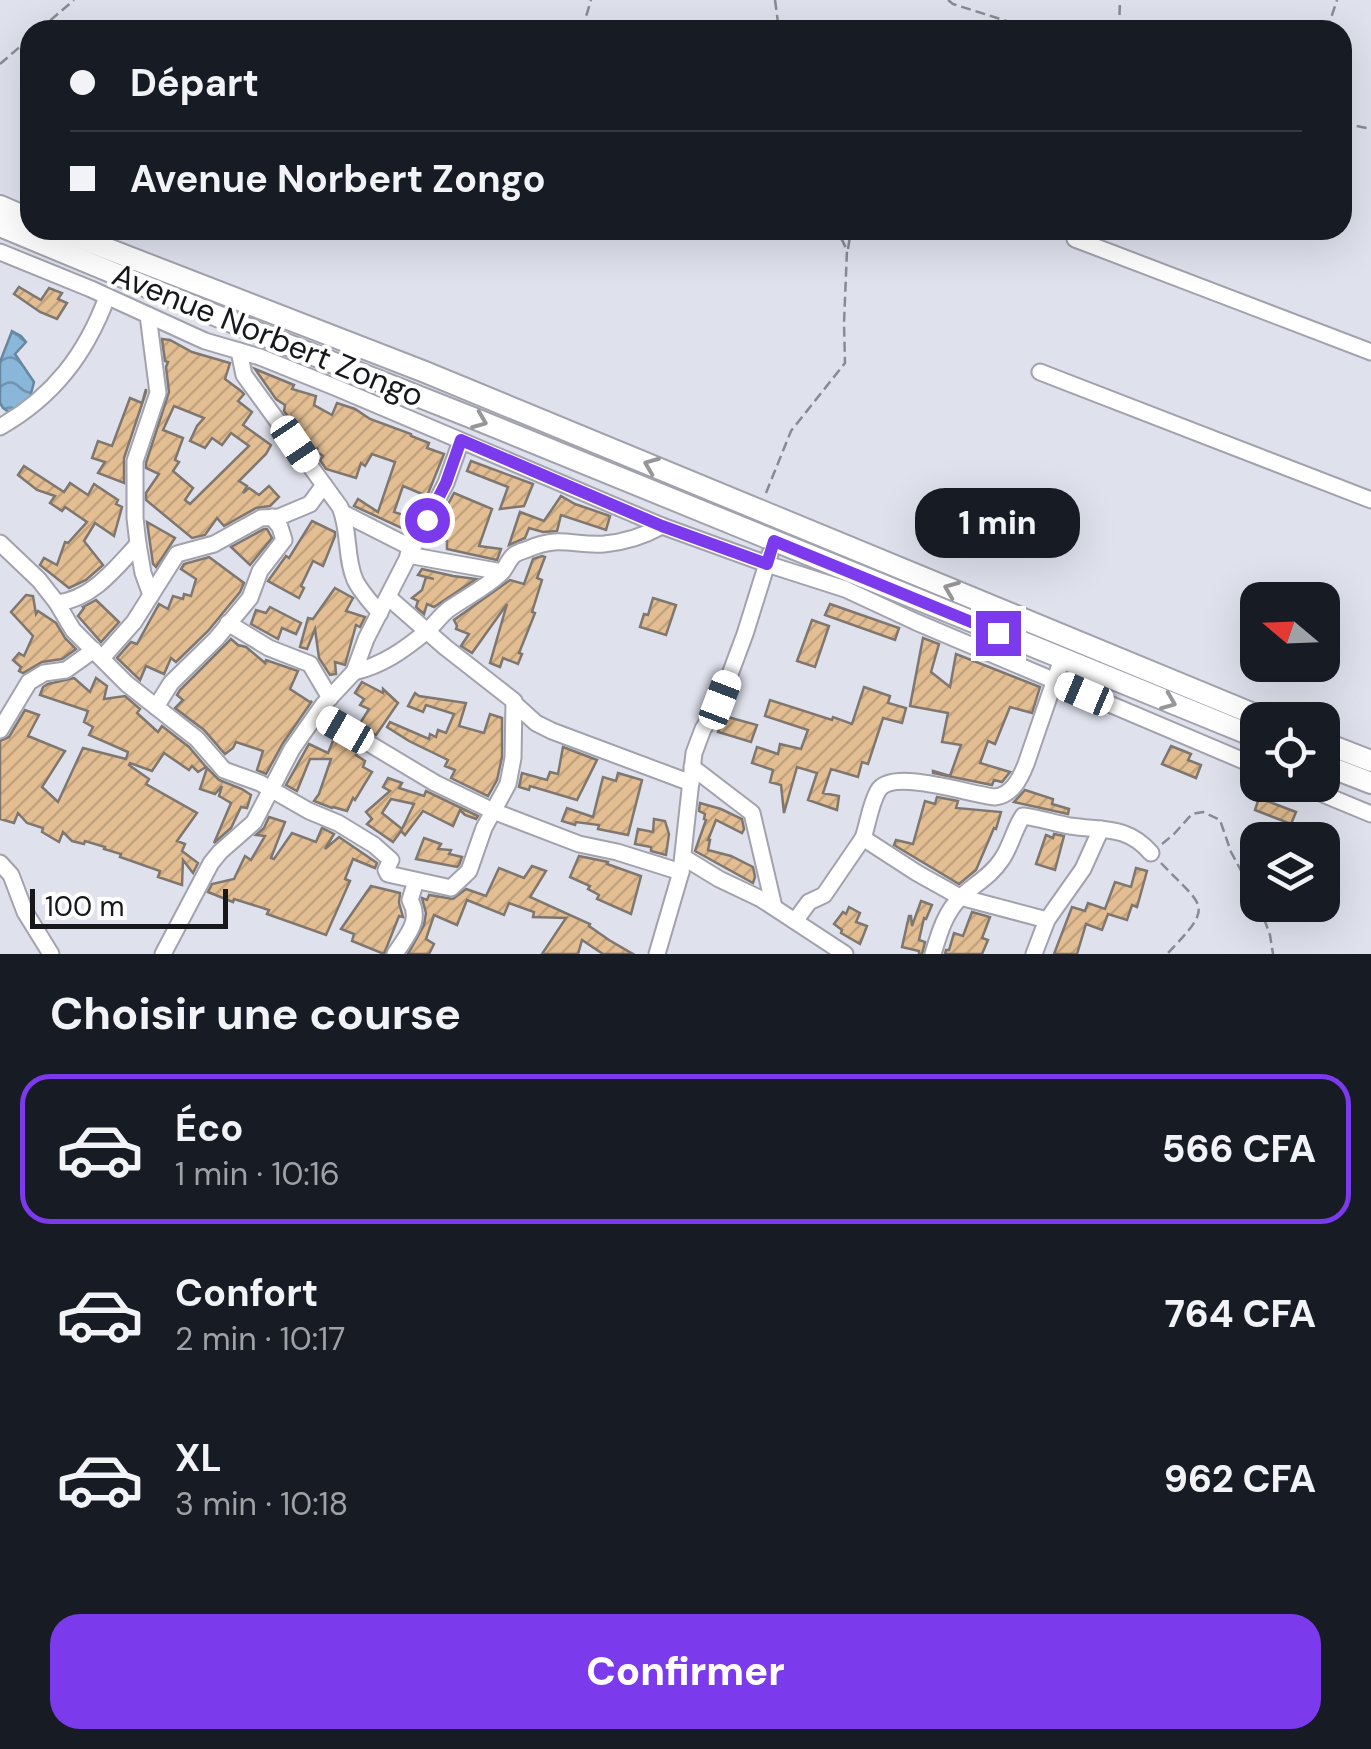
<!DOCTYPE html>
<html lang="fr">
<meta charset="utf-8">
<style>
body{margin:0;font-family:"DM Sans",sans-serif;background:#20242c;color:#f1f3f6;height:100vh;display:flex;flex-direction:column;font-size:38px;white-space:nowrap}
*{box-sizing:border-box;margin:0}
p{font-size:32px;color:#9ea1a6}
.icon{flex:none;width:55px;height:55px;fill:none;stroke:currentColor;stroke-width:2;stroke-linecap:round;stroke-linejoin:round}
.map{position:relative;height:954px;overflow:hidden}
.side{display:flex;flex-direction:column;background:#171b24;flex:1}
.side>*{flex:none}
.top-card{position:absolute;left:20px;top:20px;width:1332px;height:220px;border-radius:30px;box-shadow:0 10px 40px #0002;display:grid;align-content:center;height:220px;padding:0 50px;background:#171b24}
.needle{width:65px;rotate:289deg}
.fabs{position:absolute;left:1240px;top:582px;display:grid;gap:20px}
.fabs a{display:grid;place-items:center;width:100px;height:100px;border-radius:20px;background:#171b24;box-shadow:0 10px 40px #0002;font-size:50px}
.scale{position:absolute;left:30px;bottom:25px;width:198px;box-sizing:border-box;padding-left:10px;border:5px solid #17181c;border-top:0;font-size:28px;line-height:35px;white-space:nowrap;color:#17181c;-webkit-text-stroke:8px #fff;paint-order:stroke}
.end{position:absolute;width:45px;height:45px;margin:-22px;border:12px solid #7c3aed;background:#fff;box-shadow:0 0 0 5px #fff}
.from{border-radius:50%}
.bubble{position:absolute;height:70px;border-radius:30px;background:#171b24;box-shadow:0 10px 40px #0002;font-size:32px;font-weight:800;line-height:70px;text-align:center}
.car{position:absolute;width:30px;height:60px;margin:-30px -15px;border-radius:12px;box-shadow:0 0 8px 2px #0007;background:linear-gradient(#fff 24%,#345 0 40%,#fff 0 76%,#345 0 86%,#fff 0)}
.top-card b{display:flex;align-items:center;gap:35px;height:95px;font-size:38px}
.top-card b+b{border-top:2px solid #363941}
.top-card i{width:25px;height:25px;background:#f1f3f6}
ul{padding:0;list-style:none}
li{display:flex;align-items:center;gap:30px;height:150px;margin:0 20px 15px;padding:0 30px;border:5px solid transparent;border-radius:30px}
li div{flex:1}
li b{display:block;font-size:38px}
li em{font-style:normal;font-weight:800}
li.selected{border-color:#7c3aed}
li>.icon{width:90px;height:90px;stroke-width:1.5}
h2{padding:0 50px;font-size:45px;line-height:120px}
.cta{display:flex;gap:20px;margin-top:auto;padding:20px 50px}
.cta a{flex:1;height:115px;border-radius:30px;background:#7c3aed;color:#fff;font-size:40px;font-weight:800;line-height:115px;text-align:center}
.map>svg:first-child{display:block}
</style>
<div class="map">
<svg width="1371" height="954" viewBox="0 0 1371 954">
<defs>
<pattern id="water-waves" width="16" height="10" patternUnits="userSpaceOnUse" patternTransform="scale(2.5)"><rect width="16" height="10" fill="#89b7da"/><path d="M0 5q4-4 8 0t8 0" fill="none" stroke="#6f94b0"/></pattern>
<pattern id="building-hatch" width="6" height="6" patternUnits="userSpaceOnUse" patternTransform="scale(2.5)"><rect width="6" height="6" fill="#e3be93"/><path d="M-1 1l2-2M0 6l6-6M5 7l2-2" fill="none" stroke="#c2a37e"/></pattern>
</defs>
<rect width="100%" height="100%" fill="#dfe1ed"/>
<!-- water -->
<path fill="url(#water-waves)" stroke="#6787a1" stroke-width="2.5" d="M12,331l9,5 5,6 -11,12 19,28 -7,27 -13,7 -11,-8 -3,-5v-41z"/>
<!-- building -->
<g fill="url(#building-hatch)" stroke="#7f776f" stroke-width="2.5" fill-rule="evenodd">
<path d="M19,287l22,13 8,-12 13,5 -4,6 9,4 -10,16 -17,-7 -26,-18z"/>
<path d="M162,339l8,1 22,12 38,11 -5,16 16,12 3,3 -6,7 14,11 -9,13 28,20 -5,9 -27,27 8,5 -4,7 6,-5 10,7 10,-9 10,11 -9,9 -14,2 -32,18 -7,-8 -12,17 -13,3 -46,-38v-7l13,-19 -13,-6v-5l23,-71 -3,-25 2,-5 -3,-1zM174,406l30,12 -7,8 -7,15 15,7 7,-10 10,7 9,-12 18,13 -59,58 -5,-4 8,-12 -20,-17 6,-9 -4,-2 8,-22 -20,-8z"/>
<path d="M255,369l39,16 -2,4 24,7 -2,9 18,10 5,-12 18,6 15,10 41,15v2l18,7 -2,5 17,6 -17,42 -24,-10 -9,26 21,7 -7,12 -54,-25 4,-7 20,13 17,-50 -23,-8 -7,12 -4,-3 -5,15 -30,-9 -6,-9 3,-4 -7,-5 2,-3 -3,2 -6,-4 -25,-35 1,-6 -9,-6z"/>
<path d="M146,389v3l-22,66v25l-26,-10 7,-11 -13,-4 6,-17 14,5 18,-48 12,5z"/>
<path d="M471,461l62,23 -9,22 -24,3 8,-22 -41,-16z"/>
<path d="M24,466l40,26 6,-9 18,12 6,-11 24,16 -2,4 6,3 -8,29 -19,-13 -11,18 19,24 -17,15 -17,8 -29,-23 4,-7 13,7 8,-23 3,1 19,-21 -22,-15 -3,4 -12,-8 5,-7 -18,-6 -19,-15z"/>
<path d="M454,493l38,16 -13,37 22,3 -4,11 -50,-11v-8l-4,-1 1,-13 -7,-2z"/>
<path d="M561,496l14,8 35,12 -4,14 -45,-15 -4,16 -14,1 -14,-4 -4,10 -16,7 11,-33 24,9z"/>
<path d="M312,521l23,11v4l-12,30 -10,-5 -12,25 3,2 -5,10 -31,-17 18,-25 3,2z"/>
<path d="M147,522l28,16 -19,29 -3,-3z"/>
<path d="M264,529h3l5,9 -22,27 -19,-18z"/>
<path d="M542,556l3,1 -8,21 5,2 -10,32 3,1 -16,40 3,1 -4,10 -15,-6 -3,9 -10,-4 17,-59 -35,49 -11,-7 8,-12 -13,-5 1,-3 -3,-6 56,-40 14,4 9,-25z"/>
<path d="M209,557l35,26 -4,9 -32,39 -32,31 -5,-4 -7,16 -18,-8 -6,14 -23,-22 14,-16 6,2 22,-40 9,5 5,-13 10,3 1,-5 7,2 5,-17 -15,-10 3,-5z"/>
<path d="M422,569l31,7 23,3 -42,28 -7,-3 -3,10 -8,-7 2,-6 -6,-3 10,-8 4,-13 8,2 -16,-4z"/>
<path d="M335,588l18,10 -7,13 19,6 -5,10 -4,-2 -11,40 -10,-3 1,12 -6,1 -11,-17 -4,-29 -8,20 -7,-2 8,-29 5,1z"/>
<path d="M26,595l7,1 3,18 2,-3 18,12 9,15 11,11 -14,10 -20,3 -19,11 -4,-2 2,-4 -8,-7 6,-7 5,3 9,-20 -22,-24z"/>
<path d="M653,598l23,7 -10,30 -26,-8 4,-13 4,1z"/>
<path d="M96,600l23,22 -18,20 -23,-26 6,-8 -1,-1z"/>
<path d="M830,604l69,24 -4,12 -70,-25z"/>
<path d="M270,607l31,16 -5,11 -14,-6 -4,11 -27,-15 5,-14 10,3z"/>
<path d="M812,620l17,6 -14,41 -18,-6z"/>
<path d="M923,638l16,6 -8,28 19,15 6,-33 84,33 -8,26 -22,-6 -15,37 -7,-3 -8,22 30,9 -8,10 -8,-2 -2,5 -59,-12v-2l17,5 11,-31 -19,-3 6,-29 -38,-7z"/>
<path d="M231,639l7,6 8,2 19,16 1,-3 32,11 -8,18 20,13 2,-1 -29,42 -17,31 -9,-4 6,-19 -27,-9 -3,6 -8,6 -21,-24 -29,-22 8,-8 -6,-5 3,-5z"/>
<path d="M74,678l16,14 6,-14 11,8 -3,13 21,-3 15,13 -3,4 21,19 4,-6 27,21 17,20 -8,5 -6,-6 -3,4 -25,-17 -12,18 -22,-8 -1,2 20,14 -3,5 51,29 -20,28 8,3 -3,7 16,12 -5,10 -10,-13 -1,25 -24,-8 2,-6 -40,-14 1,-3 -17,-5 1,-2 -20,-6 -1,3 -12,-3 -9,-9 -4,10 -17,-10 1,-4 -16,-5 -9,-10 -4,10 -14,-4v-78l9,-4 16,-27 14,5 -11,21 37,15 -23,36 16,15 25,-54 43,11 2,-7 -39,-17 4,-8 -9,-5 4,-11 -48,-16 3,-8 5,-3z"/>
<path d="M362,682l21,11v-4l15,14 -22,32 -17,-10 10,-16 -9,-4 4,-6 -9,-6z"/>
<path d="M864,687l26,9 -2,7 18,5 -4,15 -19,-5 -15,46 -6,-2 -4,15 -27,-8 -8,24 16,3 -2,14 -29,-10 9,-27 -20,-6 -13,46 -3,-28 -11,-3 3,-12 -21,-7 5,-16 21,7 2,-10 21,5 7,-19 -43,-14 5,-16 62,20 1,-3 19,7z"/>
<path d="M415,693l4,3 47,7 -7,23 25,7 6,-19 12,4v39l-5,23 -9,16 -37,-18 4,-8 -10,-4 3,-6 -39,-19 -22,-14 3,-5 39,17 1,-5 6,3 2,-7 8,3 8,-19 -28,-9 -3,7 -15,-6z"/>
<path d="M724,716l33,9 -6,17 -33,-10z"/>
<path d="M335,736l24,15 -3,4 9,6 -2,6 9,5 -17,28 -2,-2 -6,13 -14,-4 -1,1 -18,-7 5,-7 12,-35h-21l-13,32 -11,-6 23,-41 19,9z"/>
<path d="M1171,746l20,8 -3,6 13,5 -5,13 -34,-14z"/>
<path d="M563,747l34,13 -20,40 -47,-14 -1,4 -10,-3 3,-14 25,7 3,-8 8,2z"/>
<path d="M207,768l12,12 23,9 9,6 -4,13 -6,-1 -10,21 -17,15 17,-40 -12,-7 3,-10 -7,8 -15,-5z"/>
<path d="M618,773l24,7 -14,55 -30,-6 1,-4 -23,-3 -1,3 -13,-4 5,-13 26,9 10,-40 13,4z"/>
<path d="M388,778l14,5 -3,5 25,8 2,-5 52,25 -2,3 -11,-4 -5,-5 -7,16 -30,-15 -18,24 -4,-4 -8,11 -26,-18 5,-5 -6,-7 24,-21 -7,-4zM391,799l23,5 -12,25 -20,-16z"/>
<path d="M1025,790l28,9 -1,5 17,5 -1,5 -54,-12z"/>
<path d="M937,797l21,4 -2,7 45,4 -5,17 -2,-1 -18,42 -17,14 -65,-39 2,-5 17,4 12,-43 10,3z"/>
<path d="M1259,798l37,14 -5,12 -36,-14z"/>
<path d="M700,803l21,6 21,10 2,10 -2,4 -26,-13 -8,20h2l-2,10 23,6 22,11 2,10 -2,6 -58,-32 11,-31 -2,-1 1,-5 -6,-3z"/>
<path d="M269,817l16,5 -14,36 3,1 18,-26 24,9 6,-14 12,6 -9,15 14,-12 38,26 -2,5 -22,-9 -8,20 5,2 -24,54 -59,-21 2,-4 -35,-11 -1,3 -25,-10 4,-8 22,-5 11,-23 6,4 14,-24 -9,-1 8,-7z"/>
<path d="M654,819l11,2 4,13 -3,21 -15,-4v-4l-16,-3 3,-15 15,3z"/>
<path d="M1054,834l10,2 -9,34 -19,-6 10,-29 7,3z"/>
<path d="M424,838l17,6 -3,5 13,1 -2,4 13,3 -3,8 -2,2 -41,-8z"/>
<path d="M579,856l29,6 -1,2 34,12 -10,38 -34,-15 2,-4 -11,-6 2,-3 -20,-9z"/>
<path d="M532,866l14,5 -16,26 60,27 -1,2 20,14 24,14h-30l-21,-14 -4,14h-36l24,-36 -33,-1 1,-5 -25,-9 -5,12 -37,-15 -10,25 -23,-10 -8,24 8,5 -5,10h-21l16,-29 2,-12 -4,-15 5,2 2,-5 24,4 13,-10 20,7 13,-28 25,10z"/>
<path d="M1136,868l11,3 -10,36 -5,-2 -5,15 -19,-6 -6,16 -16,-6 -9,30h-23l18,-47 13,4 3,-8 17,6 10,-27 16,5z"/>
<path d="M371,886l29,7 -1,10 4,14 -4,-1 -15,38 -32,-13 2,-7 -13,-5z"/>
<path d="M921,901l11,4 -6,14 -2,-1 -5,22 6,2 -3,12h-3v-3l-17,-4 7,-31h2l1,10z"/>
<path d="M849,907l11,6 -4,9 11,4 -7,18 -19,-11 1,-3 -8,-6 9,-12 3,2z"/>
<path d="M972,912l18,5 -8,21 6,2 -6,14h-37l1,-4h3l5,-17 9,3z"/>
</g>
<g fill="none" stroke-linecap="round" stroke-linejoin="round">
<defs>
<g id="minor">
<path d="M1075,239l296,113"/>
<path d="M0,252l91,37 114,52 55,16 77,31 325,138 105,38 78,25 71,33 342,145"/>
<path d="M239,351l5,24 96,132c10,23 5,50 15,73 6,12 16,23 25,33"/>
<path d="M1040,372l331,128"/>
<path d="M0,427c53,-30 86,-73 107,-130"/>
<path d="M343,513l69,35"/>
<path d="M0,543l39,37 18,23 16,27 54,54 70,55 27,31 36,13 49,28 29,12 36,22 17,15 -5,10 2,4 63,14 18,-17 15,-43 24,-44 5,-26 1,-57 -69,-54 -57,-50"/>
<path d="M138,544l5,29 8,22"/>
<path d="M408,555l94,17"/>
<path d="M57,603c35,-4 58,-34 81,-59l-3,-26v-57l23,-68 -10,-78"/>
<path d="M228,623l41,25 41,16 20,34"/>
<path d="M102,658l32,-36 43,-68 37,-10 47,-26 18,-1 31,-13 14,-19"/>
<path d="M354,672c29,-7 50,-22 73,-41 8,-7 14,-16 22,-22 17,-12 36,-21 51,-35 6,-5 8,-14 14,-19 4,-3 9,-4 14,-6 32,-14 44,-3 76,-5 22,-2 40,-8 58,-18"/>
<path d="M515,704l21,19 16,8 139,52"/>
<path d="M156,707l15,-24 45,-44 34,-41 10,-27 24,-31 -4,-13 -8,-10"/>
<path d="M318,713l117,70 58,28 86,33 38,8 64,20"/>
<path d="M0,730l29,-48 15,-9 22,-3 28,-20"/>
<path d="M692,767l60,46 22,94"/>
<path d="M1301,785l70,29"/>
<path d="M863,838c5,-14 7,-33 15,-47 13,-24 93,4 117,6 17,-2 25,-18 31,-33l36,-105"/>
<path d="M683,857l36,22 42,20 84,55"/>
<path d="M0,863l11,12 14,37 26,42"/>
<path d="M795,921l14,-19 15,-7 39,-57 54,35 43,24 87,23"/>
<path d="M163,954l48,-91 9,-11 34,-30 38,-73 31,-44 31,-33 12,-33 80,-156 15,-42"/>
<path d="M395,954c12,-19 27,-33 15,-54l6,-19"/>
<path d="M657,954l24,-82 13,-119 9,-24 17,-28 25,-67 25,-80"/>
<path d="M933,954c6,-20 12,-42 28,-57 14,-13 30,-21 41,-38 9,-13 12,-30 21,-43 16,2 31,7 47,10 33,5 57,-1 81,27"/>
<path d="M1034,954l13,-34 36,-51 18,-40"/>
</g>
<g id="major">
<path d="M0,206l30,13"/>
<path d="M0,226l263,109 215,85 780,318"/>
<path d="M59,230l366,142 843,348"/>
<path d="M1322,742l49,19"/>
<path d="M1322,764l49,19"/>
</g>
</defs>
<!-- minor casing -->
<use href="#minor" stroke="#a1a2ad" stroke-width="19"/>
<!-- major casing -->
<use href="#major" stroke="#a1a2ad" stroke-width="24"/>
<!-- path -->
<g stroke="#898b93" stroke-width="2.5" stroke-dasharray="10 5" stroke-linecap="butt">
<path d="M775,0l4,30"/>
<path d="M948,0l5,4 82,26"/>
<path d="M39,30l35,-30"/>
<path d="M582,30l9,-30"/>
<path d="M1119,30l1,-30"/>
<path d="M1327,30l10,-30"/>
<path d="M0,64l30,-26"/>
<path d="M1342,123l29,6"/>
<path d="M848,249l3,-19"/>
<path d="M766,493l25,-62 54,-68 -1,-40 3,-73 -10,-20"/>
<path d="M1162,844l12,-10 18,-20 11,-2 17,8 11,32 27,50"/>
<path d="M1161,863c44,46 54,41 6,91"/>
<path d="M1259,905l11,30 3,19"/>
</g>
<!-- minor -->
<use href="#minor" stroke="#fff" stroke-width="15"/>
<!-- major -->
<use href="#major" stroke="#fff" stroke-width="20"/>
</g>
<!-- one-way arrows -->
<defs><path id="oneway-chevron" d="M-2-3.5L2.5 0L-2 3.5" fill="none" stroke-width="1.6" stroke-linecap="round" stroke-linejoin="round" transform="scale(2.5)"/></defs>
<g stroke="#979799">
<use href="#oneway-chevron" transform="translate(480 421) rotate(22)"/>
<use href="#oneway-chevron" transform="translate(651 465) rotate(-158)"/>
<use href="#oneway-chevron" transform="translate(951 589) rotate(-158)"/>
<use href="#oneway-chevron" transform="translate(1169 702) rotate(22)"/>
</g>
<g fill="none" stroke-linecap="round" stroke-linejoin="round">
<!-- route -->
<path stroke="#7c3aed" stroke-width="12" d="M427,520l19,-37 15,-43 201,86 105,38 7,-23 224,92"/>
</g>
<g text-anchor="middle" stroke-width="8" stroke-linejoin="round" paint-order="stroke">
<!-- street labels -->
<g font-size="32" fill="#17181c" stroke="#fff">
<text transform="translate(268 335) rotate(22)" y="11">Avenue Norbert Zongo</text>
</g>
</g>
</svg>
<div class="fabs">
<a><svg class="needle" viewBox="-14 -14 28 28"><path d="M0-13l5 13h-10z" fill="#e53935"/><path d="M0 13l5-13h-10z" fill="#9ea1a6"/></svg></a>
<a><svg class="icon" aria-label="locate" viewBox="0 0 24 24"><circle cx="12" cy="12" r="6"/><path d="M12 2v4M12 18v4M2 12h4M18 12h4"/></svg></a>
<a><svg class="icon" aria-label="layers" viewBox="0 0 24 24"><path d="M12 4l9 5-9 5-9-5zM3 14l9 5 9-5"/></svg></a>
</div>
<div class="scale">100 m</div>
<i class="end from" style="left:427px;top:520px"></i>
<i class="end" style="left:998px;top:633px"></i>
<div class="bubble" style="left:915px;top:488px;width:165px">1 min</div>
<i class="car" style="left:295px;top:444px;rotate:146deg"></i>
<i class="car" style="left:1084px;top:694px;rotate:293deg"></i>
<i class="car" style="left:720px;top:700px;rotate:21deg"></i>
<i class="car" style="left:345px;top:730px;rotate:300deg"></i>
<div class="top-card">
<b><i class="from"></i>Départ</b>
<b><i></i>Avenue Norbert Zongo</b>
</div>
</div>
<section class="side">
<h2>Choisir une course</h2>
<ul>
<li class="selected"><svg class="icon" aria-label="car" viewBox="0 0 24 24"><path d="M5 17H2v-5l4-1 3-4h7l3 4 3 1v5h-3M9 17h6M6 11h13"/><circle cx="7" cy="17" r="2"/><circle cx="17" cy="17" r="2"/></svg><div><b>Éco</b><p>1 min · 10:16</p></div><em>566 CFA</em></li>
<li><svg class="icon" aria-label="car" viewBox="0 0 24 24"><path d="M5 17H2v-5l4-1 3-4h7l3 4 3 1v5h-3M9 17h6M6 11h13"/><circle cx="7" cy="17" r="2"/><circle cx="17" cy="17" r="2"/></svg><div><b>Confort</b><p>2 min · 10:17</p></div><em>764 CFA</em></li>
<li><svg class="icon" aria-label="car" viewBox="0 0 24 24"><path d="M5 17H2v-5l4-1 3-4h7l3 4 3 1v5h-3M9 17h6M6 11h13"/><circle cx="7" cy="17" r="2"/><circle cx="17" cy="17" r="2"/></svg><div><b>XL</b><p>3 min · 10:18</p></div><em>962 CFA</em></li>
</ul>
<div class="cta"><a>Confirmer</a></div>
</section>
